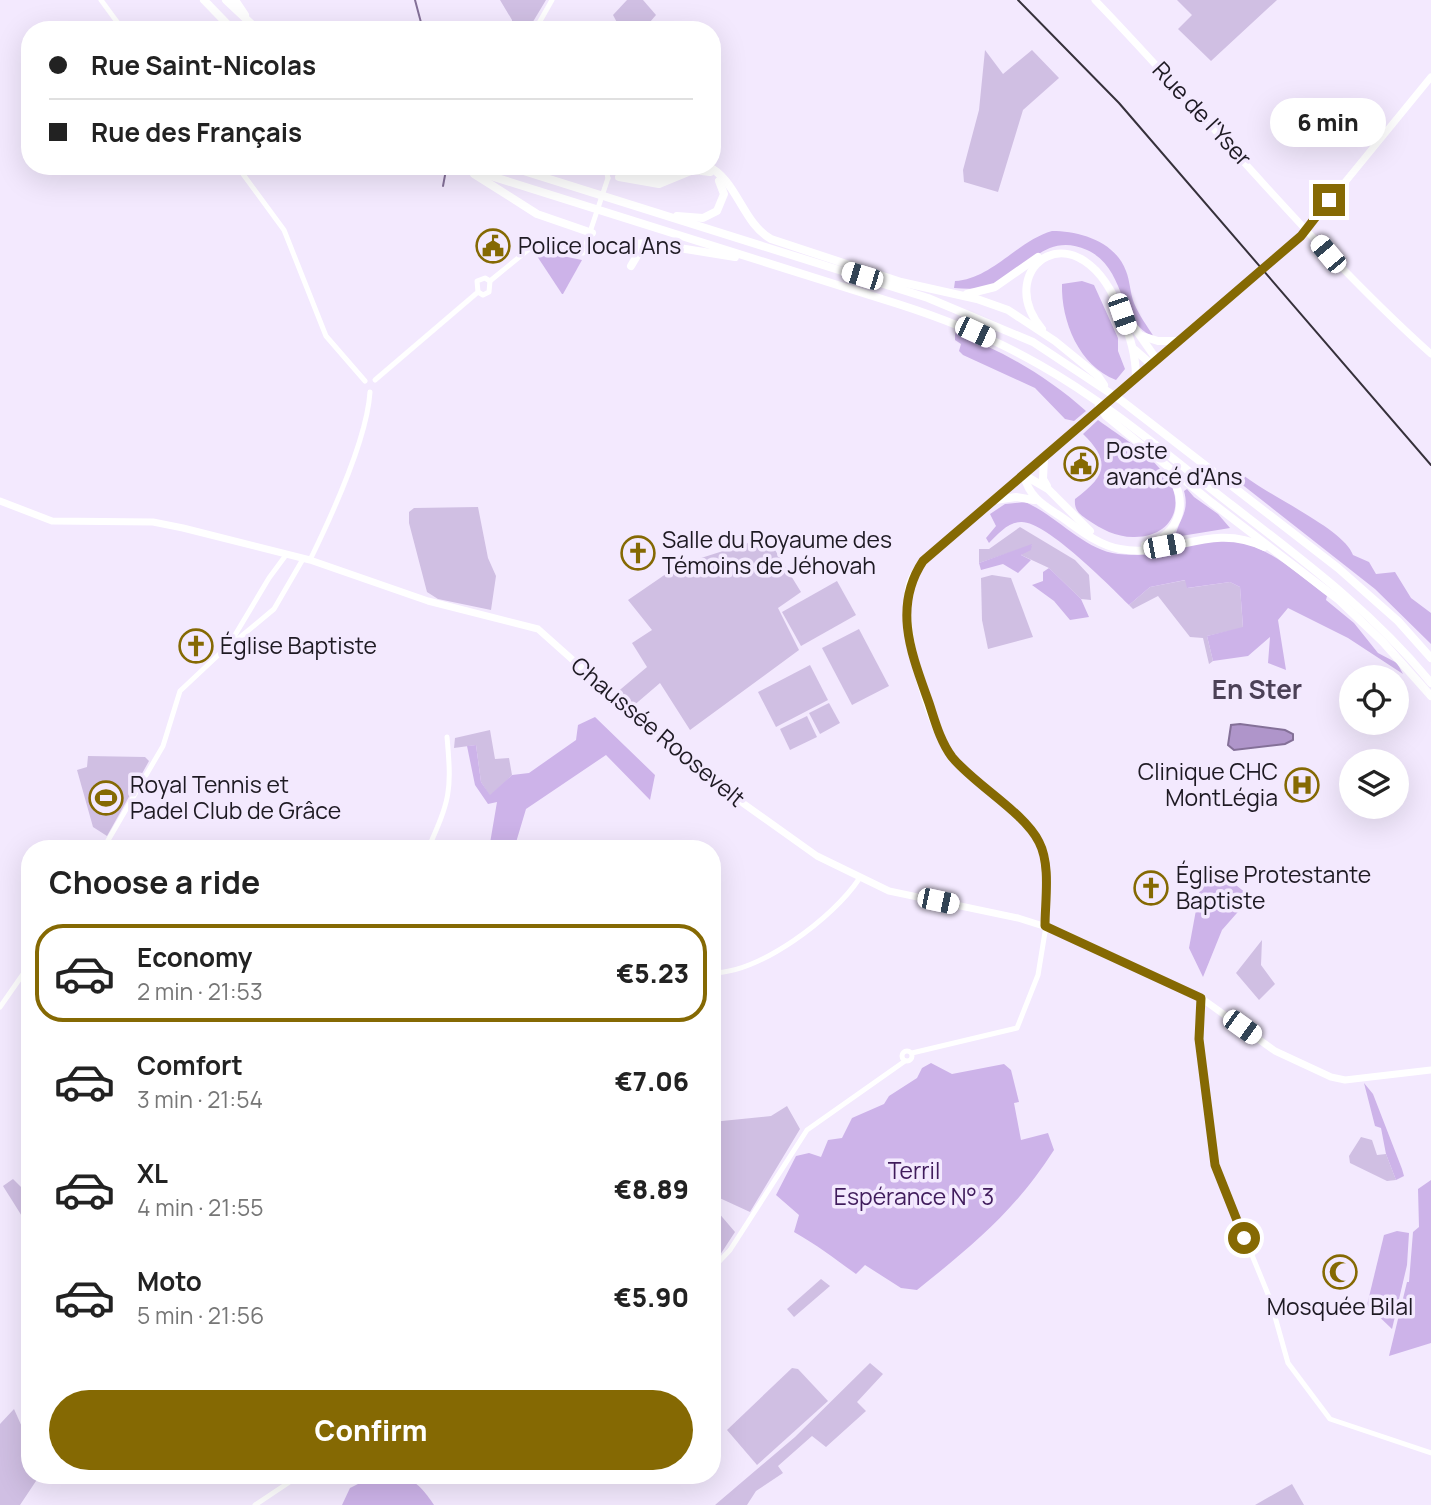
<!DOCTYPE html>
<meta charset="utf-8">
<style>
body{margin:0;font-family:Manrope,sans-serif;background:#f2f2f2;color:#222;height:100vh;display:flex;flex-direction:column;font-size:26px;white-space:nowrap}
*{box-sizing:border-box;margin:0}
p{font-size:23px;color:#767676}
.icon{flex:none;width:38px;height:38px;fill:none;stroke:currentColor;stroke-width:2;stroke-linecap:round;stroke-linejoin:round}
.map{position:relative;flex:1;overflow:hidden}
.sheet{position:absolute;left:21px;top:840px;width:700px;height:644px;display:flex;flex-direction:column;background:#fff;border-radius:28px;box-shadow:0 7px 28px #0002}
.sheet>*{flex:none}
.hud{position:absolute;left:21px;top:21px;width:700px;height:154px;border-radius:28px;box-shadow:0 7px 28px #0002;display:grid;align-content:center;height:154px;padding:0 28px;background:#fff}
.buttons{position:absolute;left:1339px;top:665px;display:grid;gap:14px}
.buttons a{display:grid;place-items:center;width:70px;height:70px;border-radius:50%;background:#fff;box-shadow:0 7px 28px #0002;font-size:35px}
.end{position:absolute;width:32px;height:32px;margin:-16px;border:9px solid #856903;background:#fff;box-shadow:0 0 0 4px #fff}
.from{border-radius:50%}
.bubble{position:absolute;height:49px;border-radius:24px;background:#fff;box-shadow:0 7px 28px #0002;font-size:23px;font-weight:800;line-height:49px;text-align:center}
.car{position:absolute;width:21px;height:42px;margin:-21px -10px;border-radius:9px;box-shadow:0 0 5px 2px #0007;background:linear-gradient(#fff 24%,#345 0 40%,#fff 0 76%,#345 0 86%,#fff 0)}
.hud b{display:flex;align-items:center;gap:24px;height:66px;font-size:26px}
.hud b+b{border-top:2px solid #e0e0e0}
.hud i{width:18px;height:18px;background:#222}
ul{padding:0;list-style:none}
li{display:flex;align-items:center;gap:21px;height:98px;margin:0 14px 10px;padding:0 14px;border:4px solid transparent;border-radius:28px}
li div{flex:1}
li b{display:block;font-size:26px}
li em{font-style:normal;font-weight:800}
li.selected{border-color:#856903}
li>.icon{width:63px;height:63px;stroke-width:1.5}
h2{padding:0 28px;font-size:32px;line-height:84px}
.primary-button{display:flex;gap:14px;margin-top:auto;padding:14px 28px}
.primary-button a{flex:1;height:80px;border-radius:42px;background:#856903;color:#fff;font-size:28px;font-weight:800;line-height:80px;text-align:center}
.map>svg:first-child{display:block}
</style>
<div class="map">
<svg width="1431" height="1505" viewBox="0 0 1431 1505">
<rect width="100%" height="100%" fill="#f3e9fe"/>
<!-- green -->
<g fill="#d0bfe3">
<path d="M500,0h46l-18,30h-16v-10z"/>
<path d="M627,0h16l13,15 -13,15h-22l-8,-15z"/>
<path d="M1177,0h100l-66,61 -33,-32 14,-14z"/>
<path d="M985,50l18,24 29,-24 27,28 -36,32 -25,82 -34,-10 -1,-12 16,-60z"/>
<path d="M478,507l10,51 8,18 -5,34 -53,-11 -11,-7 -18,-69v-11l5,-4z"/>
<path d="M1020,527l55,33 14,15 2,25 -10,-1 -32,-31 -28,-13 11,-10 -53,18v-14h10z"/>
<path d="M767,537l34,55 -23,16 21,42 -109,80 -30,-47 -28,24 -17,-13 32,-27 -15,-24 20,-13 -24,-30 51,-35z"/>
<path d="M992,575l19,3 22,59 -45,12 -6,-29 -1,-42z"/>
<path d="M1186,580l2,8 42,-6 10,5 3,41 -36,8 6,25 -4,3 -6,-26 -13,-1 -32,-41 -25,13 -4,-4 21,-18z"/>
<path d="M837,581l19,34 -55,31 -19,-34z"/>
<path d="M859,629l30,57 -37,19 -30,-57z"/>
<path d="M810,665l18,35 -52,27 -18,-35z"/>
<path d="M829,703l11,20 -20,11 -11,-21z"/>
<path d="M807,716l10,21 -27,13 -10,-21z"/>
<path d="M490,730l5,29 14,-1 3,17 -22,21 -9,-14 -5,-37 -22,3 1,-10z"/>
<path d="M88,756l57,1 4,4 -42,75 -14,-9 -16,-57 10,-3z"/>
<path d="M1262,940l-1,25 14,19 -16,16 -23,-27z"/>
<path d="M787,1106l13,23 -50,83 -37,-17 8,-6 -9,-12v-55l59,-6z"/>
<path d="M1361,1137l11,3 5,15 9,-1 10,26 -9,1 -37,-18 -1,-7z"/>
<path d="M13,1179l17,17v33l-27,-43z"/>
<path d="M717,1211l18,21 -17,26 -6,-6v-37z"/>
<path d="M821,1279l9,7 -36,31 -7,-8z"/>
<path d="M870,1363l13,11 -26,28 9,9 -40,36 -14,-11 -34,30 5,7 -27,18 -9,14h-32l80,-68z"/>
<path d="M792,1368l6,1 30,32 -71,64 -30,-35z"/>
<path d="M14,1409l16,36v30h10l-20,30h-20v-81z"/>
<path d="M1292,1484l12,21h-49z"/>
</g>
<!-- forest -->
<g fill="#cdb3e9">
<path d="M1052,231c27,0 63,10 74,40 4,10 4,22 8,32 5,12 13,23 20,34 -37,-15 -27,-69 -67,-87 -43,-19 -60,22 -96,35 -13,5 -24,4 -37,3l1,-7c37,-2 62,-40 97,-50z"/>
<path d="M533,250l49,10 -19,34h-1z"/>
<path d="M1082,281l12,4 24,53v13l7,18 -9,11c-37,-14 -55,-59 -54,-96z"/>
<path d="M955,333c47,17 93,44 131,78l-12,10 -9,-2 -30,-31 -72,-33 -4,-4 2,-7 -6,-4z"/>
<path d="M1098,420c23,17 50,32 67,55 23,30 6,63 -32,62 -17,0 -32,-8 -45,-17 -9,-6 -14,-10 -13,-21 29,-22 38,-36 8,-65z"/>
<path d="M1236,469c26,25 107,58 117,86l16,7 7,12 19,-2 16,26 20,15v31l-56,-55 -140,-110z"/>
<path d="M1187,489l7,8 24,17 12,14 -55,9c4,-18 15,-25 9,-46z"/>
<path d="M1025,502c31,13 59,48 93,52 24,3 47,-3 70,-8 11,-2 25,-7 37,-6 40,2 71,33 102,56l-1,4 28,23 24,30 19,10 6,11 -55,-36 -60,-30 -10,12 8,50 -18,-7 2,-26 -22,19 -35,5 -6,-25 36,-9 -3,-40 -10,-5 -43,6 -2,-8 -35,7 -21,18c-19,-19 -83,-84 -108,-83 -13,0 -23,12 -32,21l-3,-5 10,-12 -6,-12 15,-10z"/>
<path d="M1032,544l-1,6 -10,5 10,5 -13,13 -15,-9 -22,6 -2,-7z"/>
<path d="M1049,568l32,31 8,18 -19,3 -16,-19 -22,-16 11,-4v-9z"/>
<path d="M595,717l60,58 -5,25 -44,-45 -80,54 -12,40h-25l8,-47 -9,2 -13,-19 -8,-39 9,-1 5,37 9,13 22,-20 17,-2 47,-33 2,-15z"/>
<path d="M1203,872l29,10 19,15 -29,33 -19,47 -14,-29z"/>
<path d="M931,1063l21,11 52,-10 7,6 8,32 -5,1 7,37 27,-7 6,17c-40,62 -81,95 -137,140l-16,-2 -36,-23 -9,9c-21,-15 -39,-29 -62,-42l5,-17 -23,-20 20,-39 13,-3 12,4 7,-17 14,-2 10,-20 32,-14 5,-8 28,-18 5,-10z"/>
<path d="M1364,1083l9,11 29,75 2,7 -8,4 -10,-26 -5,-26 -6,-2z"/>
<path d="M1431,1180v163l-42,13 18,-74h2l4,-50 6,-5 -1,-38z"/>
<path d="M1397,1231l12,2 -2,32 -15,64 -25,-24 17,-70z"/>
<path d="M376,1475c31,0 40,3 58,30h-92l8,-17z"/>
</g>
<!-- water -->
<path fill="#af95ca" stroke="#847098" stroke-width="2" d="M1240,724l45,6 8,4v6l-8,4 -51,6 -6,-5 3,-20z"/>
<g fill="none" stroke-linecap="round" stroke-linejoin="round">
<!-- stream -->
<g stroke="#847098" stroke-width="2">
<path d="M415,0l8,30"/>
<path d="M443,186l3,-16"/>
</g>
<!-- minor -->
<g stroke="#fff" stroke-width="5">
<path d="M101,0l22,30"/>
<path d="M535,30l17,-30"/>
<path d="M237,166l47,64 42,106 39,45"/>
<path d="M593,166l11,3"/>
<path d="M605,166l3,12"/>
<path d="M490,281l44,-36 49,8 25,-75"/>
<path d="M478,292l-1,-11 8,-3 5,3"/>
<path d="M478,292l5,3 6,-3 1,-11"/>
<path d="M375,380l103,-88"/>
<path d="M310,560c21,-43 57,-121 60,-168"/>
<path d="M232,644l42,-35 29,-50"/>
<path d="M103,849l60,-103 17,-55 49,-46 40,-67 17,-23"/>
<path d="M428,849c22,-50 24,-57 19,-112"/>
<path d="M712,973c48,0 121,-55 147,-94"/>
<path d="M1201,998l-2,41 16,126 55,134 18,64 42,56 101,34"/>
<path d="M0,1007l30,-43"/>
<circle cx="907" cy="1056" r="5"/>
<path d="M912,1053l105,-25 21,-53 8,-49"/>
<path d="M712,1269l18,-19 77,-120 98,-69"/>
<path d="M255,1505l45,-30"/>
</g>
<!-- major -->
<g stroke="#fff" stroke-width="7">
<path d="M1095,0c113,117 215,245 336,354"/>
<path d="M0,501l52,20 101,1 30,6 127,32 118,41 110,28 157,140 122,87 72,35 129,27 38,12 145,68 74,53 56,26 14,3 86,-10"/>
<path d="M1046,926c-2,-26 5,-61 -7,-85 -15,-30 -64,-56 -88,-85 -23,-30 -53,-137 -41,-174 6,-17 22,-28 35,-40l356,-306 130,-159"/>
</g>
<!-- highway -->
<g stroke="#fff" stroke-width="8">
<path d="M204,0l29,30"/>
<path d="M226,0l32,30"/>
<path d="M235,0l10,15"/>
<path d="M459,166l439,138c50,16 97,35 142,61 69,39 131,93 193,141 71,55 141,107 198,177"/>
<path d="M508,166l420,132 105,44 89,59 216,167 60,53 33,37"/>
<path d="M707,166c30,13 35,57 64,73l130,43 76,17 31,11 47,31 43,35 6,9"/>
<path d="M622,171l28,8 26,-7"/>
<path d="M474,174l63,40 55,19"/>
<path d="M619,177l40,7 34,-14 17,2"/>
<path d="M677,216l26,2 14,-7 7,-17 -5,-13"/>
<path d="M621,245l27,-2 87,14"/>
<path d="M631,266l10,-17 8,-3"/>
<path d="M967,294l28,-7 43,-30"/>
<path d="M1129,320l28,40"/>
<path d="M1042,329c-52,-62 39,-127 80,-13 8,21 14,39 14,62"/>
<path d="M1142,336l16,5h21"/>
<path d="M1135,350l17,15"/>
<path d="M1099,406l7,10 105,86 128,98 44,42 48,54"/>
<path d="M1044,458l-1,21 4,7"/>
<path d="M1024,475c5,23 21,31 39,43 17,12 35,27 57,31 50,10 91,-28 144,-2"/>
<path d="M1024,475l24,14 42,42"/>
<path d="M995,500l21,-3 18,3"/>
<path d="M1145,545c37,-11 45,-46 22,-74"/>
</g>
<!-- rail -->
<path stroke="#36313b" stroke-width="2" d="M1018,0l101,103 312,362"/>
</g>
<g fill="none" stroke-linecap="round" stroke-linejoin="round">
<!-- route -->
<path stroke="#856903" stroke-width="9" d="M1244,1238l-29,-73 -16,-126 2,-41 -156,-72c0,-25 6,-61 -6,-84 -15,-30 -64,-57 -87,-85 -12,-16 -17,-36 -23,-54 -17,-48 -37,-95 -6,-142l378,-325 28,-36"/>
</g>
<!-- icons -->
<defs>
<symbol id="civic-ring" viewBox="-11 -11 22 22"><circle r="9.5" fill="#f3e9fe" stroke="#856903" stroke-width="1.5"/><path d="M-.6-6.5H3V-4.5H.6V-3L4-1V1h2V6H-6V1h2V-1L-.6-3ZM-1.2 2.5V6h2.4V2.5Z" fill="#856903"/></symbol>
<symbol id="church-ring" viewBox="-11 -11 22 22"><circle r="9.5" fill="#f3e9fe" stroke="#856903" stroke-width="1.5"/><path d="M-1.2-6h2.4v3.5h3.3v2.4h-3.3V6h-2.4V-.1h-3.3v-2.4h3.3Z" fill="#856903"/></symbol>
<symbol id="hospital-ring" viewBox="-11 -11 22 22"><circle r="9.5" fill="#f3e9fe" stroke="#856903" stroke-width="1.5"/><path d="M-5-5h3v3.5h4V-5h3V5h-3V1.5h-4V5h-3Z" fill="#856903"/></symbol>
<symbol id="stadium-ring" viewBox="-11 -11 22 22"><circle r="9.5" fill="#f3e9fe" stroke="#856903" stroke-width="1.5"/><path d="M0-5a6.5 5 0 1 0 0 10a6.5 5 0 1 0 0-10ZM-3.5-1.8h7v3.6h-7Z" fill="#856903"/></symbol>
<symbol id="mosque-ring" viewBox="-11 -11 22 22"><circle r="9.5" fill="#f3e9fe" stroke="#856903" stroke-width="1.5"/><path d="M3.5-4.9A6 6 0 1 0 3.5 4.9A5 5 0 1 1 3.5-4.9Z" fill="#856903"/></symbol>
</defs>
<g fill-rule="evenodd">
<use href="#civic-ring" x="474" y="227" width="38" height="38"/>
<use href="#civic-ring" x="1062" y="445" width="38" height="38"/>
<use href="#church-ring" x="619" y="534" width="38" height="38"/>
<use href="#church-ring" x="177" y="627" width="38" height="38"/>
<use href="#hospital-ring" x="1283" y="766" width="38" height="38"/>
<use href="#stadium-ring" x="87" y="779" width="38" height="38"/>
<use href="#church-ring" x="1132" y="869" width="38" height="38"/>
<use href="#mosque-ring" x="1321" y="1253" width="38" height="38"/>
</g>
<g text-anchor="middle" stroke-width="7" stroke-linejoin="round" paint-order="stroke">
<!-- street labels -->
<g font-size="23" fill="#1e1a23" stroke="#f3e9fe">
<text transform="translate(1202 114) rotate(47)" y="8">Rue de l'Yser</text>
<text transform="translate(658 732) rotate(40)" y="8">Chaussée Roosevelt</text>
</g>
<!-- poi labels -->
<g font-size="23" fill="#1e1a23" stroke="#f3e9fe" text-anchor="start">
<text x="518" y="254">Police local Ans</text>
<text x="1106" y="459">Poste<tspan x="1106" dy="26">avancé d'Ans</tspan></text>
<text x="662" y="548">Salle du Royaume des<tspan x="662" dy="26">Témoins de Jéhovah</tspan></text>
<text x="220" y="654">Église Baptiste</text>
<text x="1278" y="780" text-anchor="end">Clinique CHC<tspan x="1278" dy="26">MontLégia</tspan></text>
<text x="130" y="793">Royal Tennis et<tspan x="130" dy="26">Padel Club de Grâce</tspan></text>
<text x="1176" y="883">Église Protestante<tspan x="1176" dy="26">Baptiste</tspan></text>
<text x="1340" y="1315" text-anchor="middle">Mosquée Bilal</text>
</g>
<!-- park labels -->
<g font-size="23" fill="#401c5c" stroke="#f3e9fe">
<text x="914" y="1179">Terril<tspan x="914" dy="26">Espérance N° 3</tspan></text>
</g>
<!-- quarter labels -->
<g font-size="26" font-weight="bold" fill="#4c4157" stroke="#f3e9fe">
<text x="1257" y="699">En Ster</text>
</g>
</g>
</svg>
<div class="buttons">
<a><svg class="icon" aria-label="locate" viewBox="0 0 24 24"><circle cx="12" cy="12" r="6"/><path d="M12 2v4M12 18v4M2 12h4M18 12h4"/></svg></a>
<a><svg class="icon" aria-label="layers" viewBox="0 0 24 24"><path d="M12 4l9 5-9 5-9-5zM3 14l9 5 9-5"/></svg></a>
</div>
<i class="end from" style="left:1244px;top:1238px"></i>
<i class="end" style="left:1329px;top:200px"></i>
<div class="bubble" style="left:1270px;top:98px;width:116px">6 min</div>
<i class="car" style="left:1328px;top:254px;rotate:320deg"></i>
<i class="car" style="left:862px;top:276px;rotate:287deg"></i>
<i class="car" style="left:1122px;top:314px;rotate:161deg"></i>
<i class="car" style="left:975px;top:332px;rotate:115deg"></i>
<i class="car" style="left:1164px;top:546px;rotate:79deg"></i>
<i class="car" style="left:938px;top:901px;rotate:102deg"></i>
<i class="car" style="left:1242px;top:1027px;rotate:126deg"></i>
<div class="hud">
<b><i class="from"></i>Rue Saint-Nicolas</b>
<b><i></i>Rue des Français</b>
</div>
<section class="sheet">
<h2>Choose a ride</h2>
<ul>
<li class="selected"><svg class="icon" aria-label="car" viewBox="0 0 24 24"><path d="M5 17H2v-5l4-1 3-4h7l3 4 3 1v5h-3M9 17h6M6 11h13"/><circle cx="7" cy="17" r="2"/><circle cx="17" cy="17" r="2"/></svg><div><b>Economy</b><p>2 min · 21:53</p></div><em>€5.23</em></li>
<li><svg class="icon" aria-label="car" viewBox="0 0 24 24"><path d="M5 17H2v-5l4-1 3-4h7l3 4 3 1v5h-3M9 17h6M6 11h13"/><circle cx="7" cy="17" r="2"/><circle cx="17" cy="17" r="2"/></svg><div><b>Comfort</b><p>3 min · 21:54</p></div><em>€7.06</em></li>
<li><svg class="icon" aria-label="car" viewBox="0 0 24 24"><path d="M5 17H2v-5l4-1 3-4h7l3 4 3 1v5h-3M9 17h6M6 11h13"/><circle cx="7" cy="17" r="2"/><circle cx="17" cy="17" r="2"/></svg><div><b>XL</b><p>4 min · 21:55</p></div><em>€8.89</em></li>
<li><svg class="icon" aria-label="car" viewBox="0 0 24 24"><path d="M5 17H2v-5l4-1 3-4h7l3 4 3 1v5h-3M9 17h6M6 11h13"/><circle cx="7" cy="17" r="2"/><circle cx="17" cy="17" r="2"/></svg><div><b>Moto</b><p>5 min · 21:56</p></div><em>€5.90</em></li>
</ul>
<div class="primary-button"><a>Confirm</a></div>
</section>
</div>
